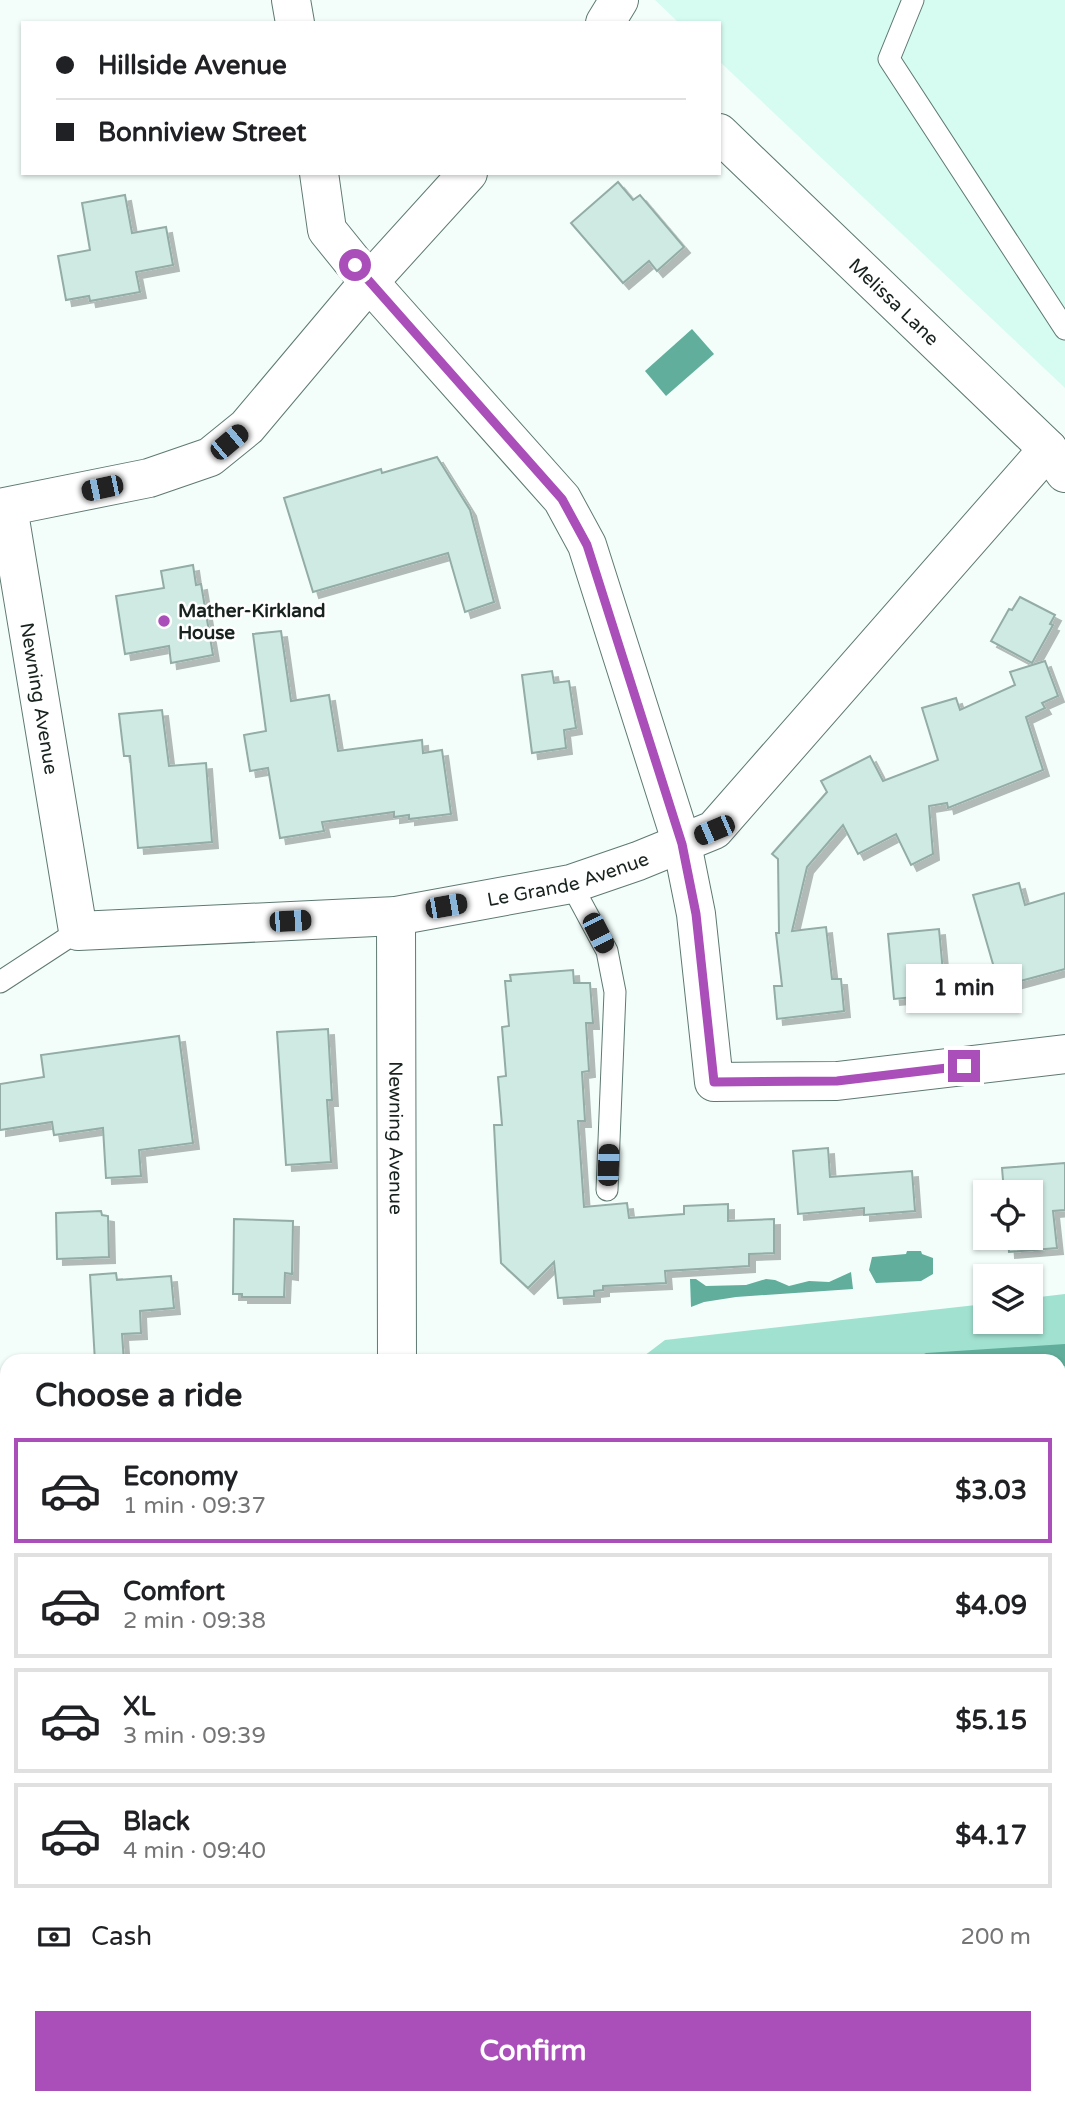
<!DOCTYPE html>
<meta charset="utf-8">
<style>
body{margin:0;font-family:"Varela Round",sans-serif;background:#f6f6f6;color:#202124;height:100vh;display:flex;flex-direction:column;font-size:26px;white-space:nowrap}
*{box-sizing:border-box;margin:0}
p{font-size:23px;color:#757577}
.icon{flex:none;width:38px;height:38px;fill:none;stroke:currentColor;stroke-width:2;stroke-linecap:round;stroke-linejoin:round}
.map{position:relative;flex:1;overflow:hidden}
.details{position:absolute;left:0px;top:1354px;width:1066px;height:751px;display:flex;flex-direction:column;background:#fff;border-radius:21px 21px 0 0;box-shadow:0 2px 5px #0004}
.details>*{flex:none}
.guide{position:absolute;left:21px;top:21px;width:700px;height:154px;border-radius:0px;box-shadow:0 2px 5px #0004;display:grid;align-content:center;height:154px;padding:0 35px;background:#fff}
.fabs{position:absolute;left:973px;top:1180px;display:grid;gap:14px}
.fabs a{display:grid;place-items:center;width:70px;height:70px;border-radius:0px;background:#fff;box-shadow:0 2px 5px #0004;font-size:35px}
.end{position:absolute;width:32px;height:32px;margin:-16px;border:9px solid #aa4fba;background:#fff;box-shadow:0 0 0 4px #fff}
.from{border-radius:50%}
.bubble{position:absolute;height:49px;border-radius:0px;background:#fff;box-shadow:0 2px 5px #0004;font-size:23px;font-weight:700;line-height:49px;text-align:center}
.car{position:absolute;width:21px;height:42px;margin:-21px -10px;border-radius:9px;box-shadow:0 0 5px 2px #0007;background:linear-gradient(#222 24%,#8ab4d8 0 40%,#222 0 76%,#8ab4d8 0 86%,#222 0)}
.guide b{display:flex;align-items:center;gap:24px;height:66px;font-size:26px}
.guide b+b{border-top:2px solid #e0e0e0}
.guide i{width:18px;height:18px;background:#202124}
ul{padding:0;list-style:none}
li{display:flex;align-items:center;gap:21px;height:105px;margin:0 14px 10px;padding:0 21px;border:4px solid #e0e0e0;border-radius:0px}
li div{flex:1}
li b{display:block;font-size:26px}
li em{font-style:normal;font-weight:700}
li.on{border-color:#aa4fba}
li>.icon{width:63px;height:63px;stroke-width:1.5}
h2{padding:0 35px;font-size:32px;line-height:84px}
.pay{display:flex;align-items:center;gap:18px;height:77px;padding:0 35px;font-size:26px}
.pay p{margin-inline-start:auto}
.action{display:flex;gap:14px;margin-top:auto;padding:14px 35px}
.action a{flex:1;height:80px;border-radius:0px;background:#aa4fba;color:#fff;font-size:28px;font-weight:700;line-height:80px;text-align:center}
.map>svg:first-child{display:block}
</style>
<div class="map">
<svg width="1065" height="2105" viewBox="0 0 1065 2105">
<defs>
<filter id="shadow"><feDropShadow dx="6" dy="6" stdDeviation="0" flood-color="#0004"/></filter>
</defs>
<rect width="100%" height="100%" fill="#f3fefb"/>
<!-- built -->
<g fill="#d6fcf1">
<path d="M655,0h410v388l-346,-327v-38h-40z"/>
<path d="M1065,1393v385l-6,-3v-381z"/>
</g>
<!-- green -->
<g fill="#a1e1d0">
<path d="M1065,1294v99l-6,1v-32h-423l29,-22 320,-36v17h46v-23z"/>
<path d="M157,2098h47l-3,7h-46z"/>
<path d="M253,2098h62l-3,7h-61z"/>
<path d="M317,2098h46l-2,7h-47z"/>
</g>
<!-- water -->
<g fill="#60ae9b">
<path d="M692,329l22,25 -48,42 -21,-25z"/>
<path d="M907,1251h14l1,3 11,4v16l-12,7 -45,2 -7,-13 3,-13 34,-3z"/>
<path d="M851,1272l2,17 -117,8 -32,5 -13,5 -1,-28h6l10,7 40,-1 20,-6 9,1 14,6 20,-5 20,1z"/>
<path d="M1065,1344v22h-6v-4l-148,-1 15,-8z"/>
<path d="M0,1739l7,2v71l-7,-2z"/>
<path d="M204,2098h49l-2,7h-50z"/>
</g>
<!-- building -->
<g fill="#ceeae2" stroke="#93ada6" stroke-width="2" filter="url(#shadow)">
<path d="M618,182l15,18 7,-5 44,52 -27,24 -8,-10 -26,22 -52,-60z"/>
<path d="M125,195l7,38 34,-6 7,38 -37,7 4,20 -50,9 -1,-5 -23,4 -8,-44 32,-6 -8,-47z"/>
<path d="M437,457l33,53 24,92 -29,10 -17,-59 -135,39 -29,-94 97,-29 1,4z"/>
<path d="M193,565l3,20 5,-1 12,71 -42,8 -2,-17 -44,8 -9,-58 48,-8 -3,-17z"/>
<path d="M1020,597l35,18 -5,9 3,1 -21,38 -41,-22 18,-32 3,1z"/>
<path d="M281,631l10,70 38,-6 9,56 84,-11 1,13 19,-3 9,64 -42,5v-4l-15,2v-5l-72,10 2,9 -44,7 -12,-70 -18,3 -6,-36 22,-4 -13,-97z"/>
<path d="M1045,661l13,35 -16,7 3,5 -19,9 17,53 -95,38 -1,-5 -18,3 4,48 -22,11 -15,-31 -38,20 -15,-29 -36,42 -15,64 34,-4 6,52h9l3,32 -67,8 -3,-33h8l-6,-53h3l-1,-74 -6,-5 55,-62 -6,-11 49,-25 13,25 55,-21 -16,-52 34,-10 4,12 55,-25 -5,-13z"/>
<path d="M552,671l2,12 15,-2 7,47 -12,2 2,18 -34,5 -10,-78z"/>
<path d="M162,710l7,56 37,-3 6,79 -74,6 -8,-92h-6l-5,-42z"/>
<path d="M1019,883l6,22 40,-12v76l-52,14 -3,-9 -13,4 -24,-83z"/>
<path d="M939,929l6,65 -51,5 -6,-65z"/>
<path d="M573,970l1,13h16l3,40h-7l3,48 -7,1 3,49h-7l6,86 43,-4 2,15 55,-4v-8l44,-2v17l46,-2v34l-25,1v12l-84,5 1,12 -63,3v4l-9,1v5l-36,2 -4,-36 -26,26 -27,-25 -7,-138h8l-4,-48 8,-1 -4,-49 7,-1 -4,-45h6l-1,-6z"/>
<path d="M328,1029l4,71h-5l4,62 -45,3 -9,-133z"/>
<path d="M179,1036l14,107 -54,7 2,26 -35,2 -3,-50 -49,7 -2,-13 -52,8v-46l44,-7 -3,-22z"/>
<path d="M828,1148l2,29 82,-6 3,40 -51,4v-7l-66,6 -5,-63z"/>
<path d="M1065,1163v47l-12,1 4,37 -48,4 -1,-15h23v-45h-27l-2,-24z"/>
<path d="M101,1211l1,4 6,1 1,41 -52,2 -1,-46z"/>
<path d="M234,1219l59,2 -1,53 -7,-1 -1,24h-42v-3h-9z"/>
<path d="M116,1273l1,7 54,-4 3,32 -34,3 1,22 -19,1 2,28h-29l-5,-87z"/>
</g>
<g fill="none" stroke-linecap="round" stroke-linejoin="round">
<defs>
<g id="service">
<path d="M913,0l-24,59 176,270"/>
<path d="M571,884l36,67 8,41 -8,198"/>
<path d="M0,982l78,-51"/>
<path d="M1059,1456l6,3"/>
<path d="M0,1556l7,1"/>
<path d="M1059,1569l6,-22"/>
<path d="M1059,1984l6,1"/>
<path d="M0,1995l7,1"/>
<path d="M96,2105l2,-7"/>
<path d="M922,2105l2,-7"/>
</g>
<g id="minor">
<path d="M291,0l4,23"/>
<path d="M605,23l14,-23"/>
<path id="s1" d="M719,133l329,316 17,24"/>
<path d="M319,173l8,57 42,52 193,217 25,46 95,299 14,70 18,168 123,-1 228,-27"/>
<path id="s2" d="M8,507l70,424 318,-15 175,-32 67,-23 76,-31 334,-381"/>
<path d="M0,508l149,-30 61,-21 37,-30 122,-145 99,-109"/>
<path id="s3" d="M396,916l1,446"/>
</g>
<g id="primary">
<path d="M0,1421l7,1"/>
<path d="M0,1486h7"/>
<path d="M1059,1826l6,3"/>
</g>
</defs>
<!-- service casing -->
<use href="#service" stroke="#5f7972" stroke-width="23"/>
<!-- minor casing -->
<use href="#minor" stroke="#5f7972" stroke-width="40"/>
<!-- primary casing -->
<use href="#primary" stroke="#5f7972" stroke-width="40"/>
<!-- path -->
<g stroke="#86918e" stroke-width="4.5" stroke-dasharray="5 5" stroke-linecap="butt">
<path d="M1059,2043l6,2"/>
<path d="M337,2105l3,-7"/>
<path d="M975,2105l3,-7"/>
</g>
<!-- service -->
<use href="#service" stroke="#fff" stroke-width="21"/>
<!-- minor -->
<use href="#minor" stroke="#fff" stroke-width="38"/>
<!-- primary -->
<use href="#primary" stroke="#fff" stroke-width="38"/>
</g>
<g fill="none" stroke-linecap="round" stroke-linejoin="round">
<!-- route -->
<path stroke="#aa4fba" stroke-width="9" d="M355,265l207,234 25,46 95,299 14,70 18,168 123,-1 127,-15"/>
</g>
<!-- markers -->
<circle fill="#aa4fba" stroke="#fff" stroke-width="2.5" cx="164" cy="621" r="7"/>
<g text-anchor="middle" stroke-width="5" stroke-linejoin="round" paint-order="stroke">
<!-- street labels -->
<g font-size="19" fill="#18221f" stroke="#fff">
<text dy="7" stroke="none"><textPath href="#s1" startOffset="243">Melissa Lane</textPath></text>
<text dy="7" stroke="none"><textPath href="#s2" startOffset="194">Newning Avenue</textPath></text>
<text dy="7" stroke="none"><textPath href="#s2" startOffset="924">Le Grande Avenue</textPath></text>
<text dy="7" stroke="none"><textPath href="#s3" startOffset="222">Newning Avenue</textPath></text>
</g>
<!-- poi labels -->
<g font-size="19" font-weight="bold" fill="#18221f" stroke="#fff" text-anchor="start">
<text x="178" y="617">Mather-Kirkland<tspan x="178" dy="22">House</tspan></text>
</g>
</g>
</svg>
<div class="fabs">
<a><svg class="icon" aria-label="locate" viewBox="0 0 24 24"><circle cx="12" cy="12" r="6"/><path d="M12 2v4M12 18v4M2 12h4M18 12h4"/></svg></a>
<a><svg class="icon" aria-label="layers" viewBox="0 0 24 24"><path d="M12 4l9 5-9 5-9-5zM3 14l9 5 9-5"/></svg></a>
</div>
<i class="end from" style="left:355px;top:265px"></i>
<i class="end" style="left:964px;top:1066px"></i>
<div class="bubble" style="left:906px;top:964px;width:116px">1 min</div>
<i class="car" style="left:229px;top:442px;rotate:50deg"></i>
<i class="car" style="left:102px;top:488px;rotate:258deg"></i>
<i class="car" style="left:714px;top:830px;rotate:247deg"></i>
<i class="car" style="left:446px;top:906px;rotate:80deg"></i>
<i class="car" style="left:290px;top:921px;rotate:87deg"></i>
<i class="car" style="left:598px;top:933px;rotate:153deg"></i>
<i class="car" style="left:608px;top:1165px;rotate:2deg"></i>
<div class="guide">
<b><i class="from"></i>Hillside Avenue</b>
<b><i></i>Bonniview Street</b>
</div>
<section class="details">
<h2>Choose a ride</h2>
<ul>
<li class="on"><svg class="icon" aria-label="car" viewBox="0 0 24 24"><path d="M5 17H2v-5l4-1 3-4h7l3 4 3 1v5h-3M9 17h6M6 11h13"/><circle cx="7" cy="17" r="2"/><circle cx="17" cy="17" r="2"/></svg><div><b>Economy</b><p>1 min · 09:37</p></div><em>$3.03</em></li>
<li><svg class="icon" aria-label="car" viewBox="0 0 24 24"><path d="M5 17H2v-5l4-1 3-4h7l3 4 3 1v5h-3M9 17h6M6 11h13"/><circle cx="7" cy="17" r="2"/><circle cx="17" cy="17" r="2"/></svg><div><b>Comfort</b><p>2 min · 09:38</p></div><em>$4.09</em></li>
<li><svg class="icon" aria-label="car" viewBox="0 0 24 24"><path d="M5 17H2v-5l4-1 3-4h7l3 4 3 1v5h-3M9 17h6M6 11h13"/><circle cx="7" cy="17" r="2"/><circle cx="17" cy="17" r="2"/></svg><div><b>XL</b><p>3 min · 09:39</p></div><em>$5.15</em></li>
<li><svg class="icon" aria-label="car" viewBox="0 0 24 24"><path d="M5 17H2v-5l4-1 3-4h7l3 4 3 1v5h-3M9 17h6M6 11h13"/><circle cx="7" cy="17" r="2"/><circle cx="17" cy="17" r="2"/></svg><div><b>Black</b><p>4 min · 09:40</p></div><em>$4.17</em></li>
</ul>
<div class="pay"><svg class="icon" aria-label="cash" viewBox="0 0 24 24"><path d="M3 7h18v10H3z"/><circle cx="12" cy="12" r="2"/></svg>Cash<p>200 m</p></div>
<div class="action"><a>Confirm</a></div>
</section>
</div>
